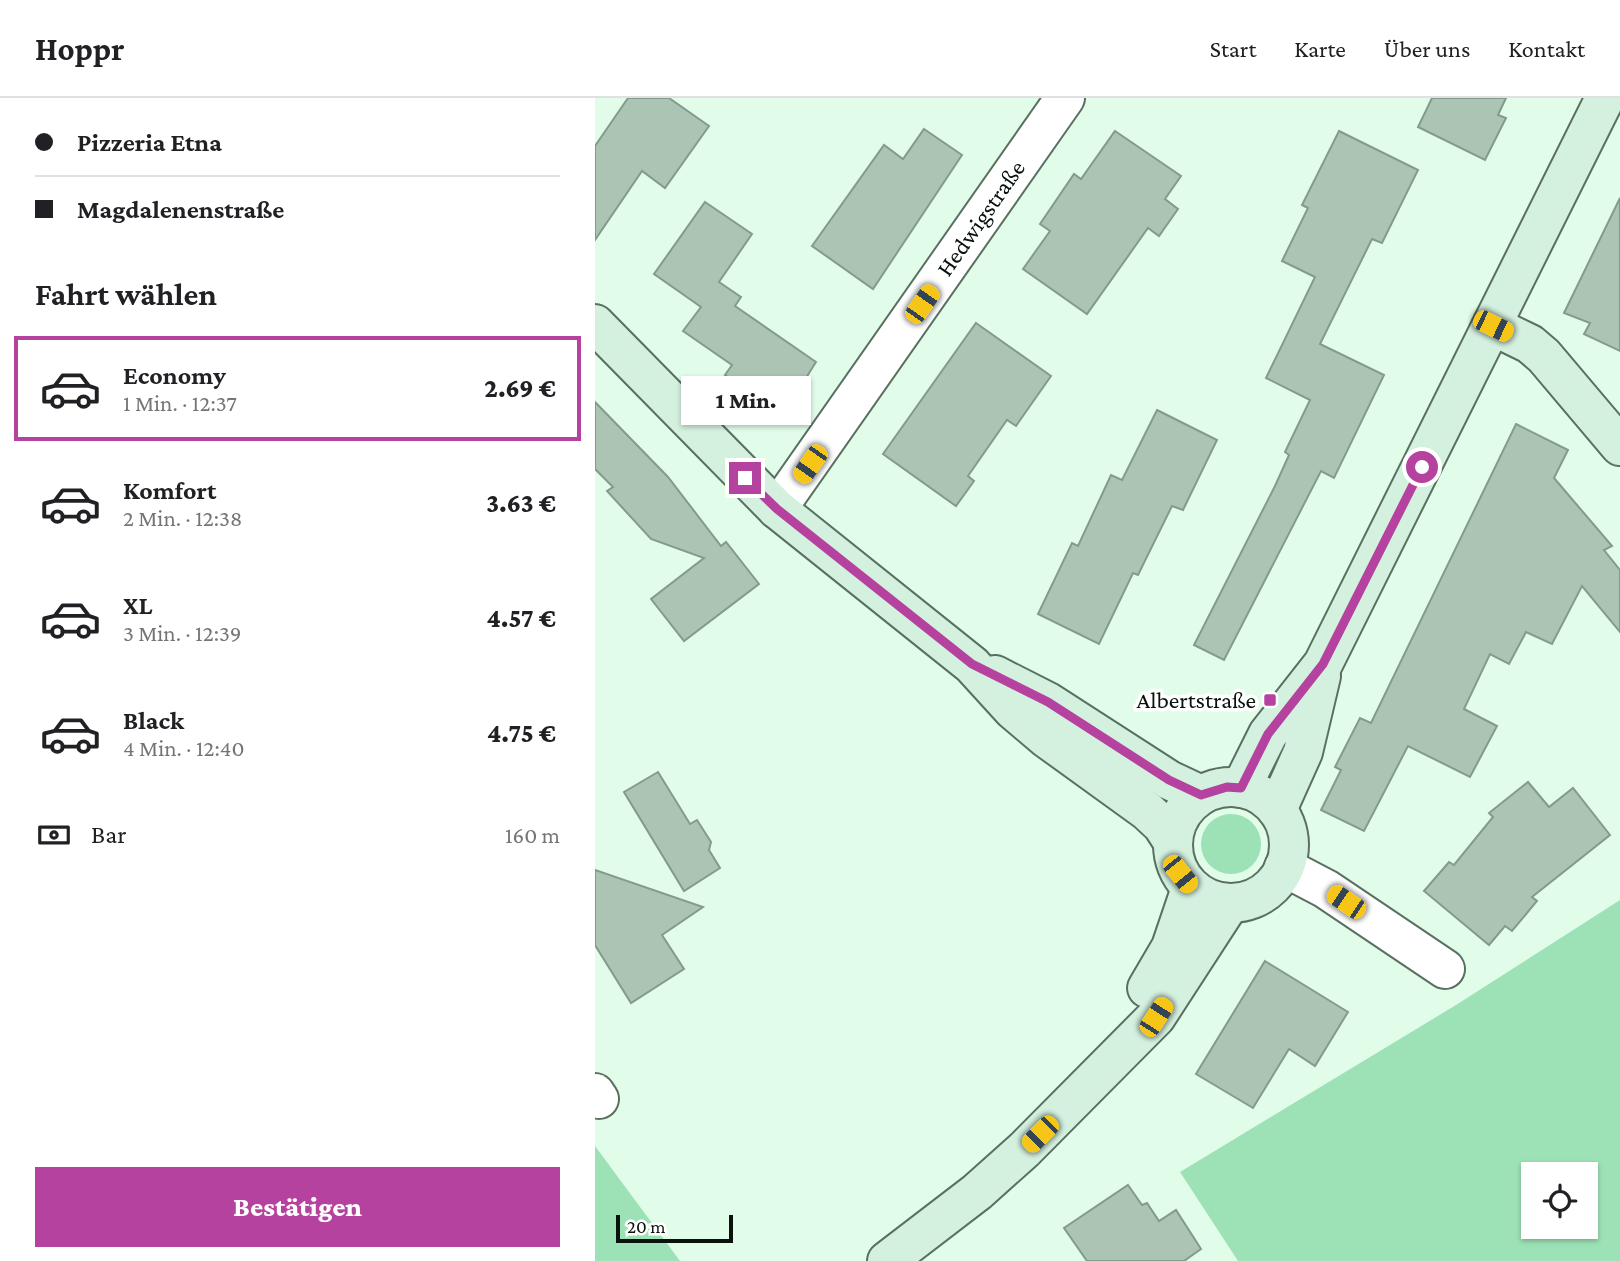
<!DOCTYPE html>
<html lang="de">
<meta charset="utf-8">
<style>
body{margin:0;font-family:"Crimson Pro",serif;background:#f6f6f6;color:#202124;height:100vh;display:flex;flex-direction:column;font-size:26px;white-space:nowrap}
*{box-sizing:border-box;margin:0}
p{font-size:23px;color:#757577}
.icon{flex:none;width:38px;height:38px;fill:none;stroke:currentColor;stroke-width:2;stroke-linecap:round;stroke-linejoin:round}
.map{position:relative;flex:1;overflow:hidden}
.drawer{display:flex;flex-direction:column;background:#fff;width:595px}
.drawer>*{flex:none}
.guide{display:grid;align-content:center;height:154px;padding:0 35px;background:#fff}
.controls{position:absolute;left:926px;top:1064px;display:grid;gap:14px}
.controls a{display:grid;place-items:center;width:77px;height:77px;border-radius:0px;background:#fff;box-shadow:0 2px 5px #0004;font-size:35px}
.scale{position:absolute;left:21px;bottom:18px;width:117px;box-sizing:border-box;padding-left:7px;border:4px solid #09120c;border-top:0;font-size:19px;line-height:24px;white-space:nowrap;color:#09120c;-webkit-text-stroke:5px #fff;paint-order:stroke}
.end{position:absolute;width:32px;height:32px;margin:-16px;border:9px solid #b4429e;background:#fff;box-shadow:0 0 0 4px #fff}
.from{border-radius:50%}
.bubble{position:absolute;height:49px;border-radius:0px;background:#fff;box-shadow:0 2px 5px #0004;font-size:23px;font-weight:800;line-height:49px;text-align:center}
.car{position:absolute;width:21px;height:42px;margin:-21px -10px;border-radius:9px;box-shadow:0 0 5px 2px #0007;background:linear-gradient(#f5c518 24%,#345 0 40%,#f5c518 0 76%,#345 0 86%,#f5c518 0)}
.guide b{display:flex;align-items:center;gap:24px;height:66px;font-size:26px}
.guide b+b{border-top:2px solid #e0e0e0}
.guide i{width:18px;height:18px;background:#202124}
ul{padding:0;list-style:none}
li{display:flex;align-items:center;gap:21px;height:105px;margin:0 14px 10px;padding:0 21px;border:4px solid transparent;border-radius:0px}
li div{flex:1}
li b{display:block;font-size:26px}
li em{font-style:normal;font-weight:800}
li.on{border-color:#b4429e}
li>.icon{width:63px;height:63px;stroke-width:1.5}
h2{padding:0 35px;font-size:32px;line-height:84px}
.pay{display:flex;align-items:center;gap:18px;height:77px;padding:0 35px;font-size:26px}
.pay p{margin-inline-start:auto}
.cta{display:flex;gap:14px;margin-top:auto;padding:14px 35px}
.cta a{flex:1;height:80px;border-radius:0px;background:#b4429e;color:#fff;font-size:28px;font-weight:800;line-height:80px;text-align:center}
header{display:flex;align-items:center;gap:42px;box-sizing:border-box;height:98px;padding:0 35px;background:#fff;border-bottom:2px solid #e0e0e0}
header strong{font-size:33px}
nav{display:flex;gap:38px;margin-inline-start:auto;font-size:24px}
main{display:flex;flex:1;min-height:0}
.map>svg:first-child{display:block}
</style>
<header>
<strong>Hoppr</strong>
<nav><a>Start</a><a>Karte</a><a>Über uns</a><a>Kontakt</a></nav>
</header>
<main>
<section class="drawer">
<div class="guide">
<b><i class="from"></i>Pizzeria Etna</b>
<b><i></i>Magdalenenstraße</b>
</div>
<h2>Fahrt wählen</h2>
<ul>
<li class="on"><svg class="icon" aria-label="car" viewBox="0 0 24 24"><path d="M5 17H2v-5l4-1 3-4h7l3 4 3 1v5h-3M9 17h6M6 11h13"/><circle cx="7" cy="17" r="2"/><circle cx="17" cy="17" r="2"/></svg><div><b>Economy</b><p>1 Min. · 12:37</p></div><em>2.69 €</em></li>
<li><svg class="icon" aria-label="car" viewBox="0 0 24 24"><path d="M5 17H2v-5l4-1 3-4h7l3 4 3 1v5h-3M9 17h6M6 11h13"/><circle cx="7" cy="17" r="2"/><circle cx="17" cy="17" r="2"/></svg><div><b>Komfort</b><p>2 Min. · 12:38</p></div><em>3.63 €</em></li>
<li><svg class="icon" aria-label="car" viewBox="0 0 24 24"><path d="M5 17H2v-5l4-1 3-4h7l3 4 3 1v5h-3M9 17h6M6 11h13"/><circle cx="7" cy="17" r="2"/><circle cx="17" cy="17" r="2"/></svg><div><b>XL</b><p>3 Min. · 12:39</p></div><em>4.57 €</em></li>
<li><svg class="icon" aria-label="car" viewBox="0 0 24 24"><path d="M5 17H2v-5l4-1 3-4h7l3 4 3 1v5h-3M9 17h6M6 11h13"/><circle cx="7" cy="17" r="2"/><circle cx="17" cy="17" r="2"/></svg><div><b>Black</b><p>4 Min. · 12:40</p></div><em>4.75 €</em></li>
</ul>
<div class="pay"><svg class="icon" aria-label="cash" viewBox="0 0 24 24"><path d="M3 7h18v10H3z"/><circle cx="12" cy="12" r="2"/></svg>Bar<p>160 m</p></div>
<div class="cta"><a>Bestätigen</a></div>
</section>
<div class="map">
<svg width="1025" height="1163" viewBox="0 0 1025 1163">
<rect width="100%" height="100%" fill="#e2fcea"/>
<!-- green -->
<g fill="#9de2b6" fill-rule="evenodd">
<circle cx="636" cy="746" r="30"/>
<path d="M1025,802v361h-382l-58,-89 276,-167zM938,1076h52v53h-52z"/>
<path d="M0,1048l85,115h-85z"/>
</g>
<!-- building -->
<g fill="#abc4b3" stroke="#839b8b" stroke-width="2">
<path d="M33,0h41l40,28 -44,62 -23,-17 -47,69v-94z"/>
<path d="M837,0h74l-8,17 8,3 -21,42 -67,-33z"/>
<path d="M329,31l38,26 -89,134 -61,-43 72,-101 19,14z"/>
<path d="M520,33l66,45 -16,23 13,10 -19,27 -11,-8 -61,86 -64,-45 27,-38 -10,-7 34,-50 7,5z"/>
<path d="M744,33l79,39 -36,73 -10,-4 -52,105 64,31 -50,103 -13,-7 -97,189 -30,-15 81,-159 14,-31 -4,-3 25,-52 -44,-22 49,-101 -33,-16 26,-53 -6,-3z"/>
<path d="M1025,100v153l-36,-17 6,-11 -26,-10z"/>
<path d="M110,104l47,32 -33,48 22,15 -6,9 81,56 -17,27 -8,-6 -17,25 -49,-33 7,-10 -49,-34 18,-24 -47,-33z"/>
<path d="M381,225l75,53 -35,50 -9,-6 -39,56 6,5 -18,25 -73,-52z"/>
<path d="M0,304l73,75 53,69 5,-4 33,42 -75,57 -33,-42 53,-41 -53,-19 -44,-48 6,-4 -18,-18z"/>
<path d="M562,312l60,30 -34,70 -11,-4 -34,69 -5,-2 -34,71 -61,-30 34,-71 6,3 33,-71 11,5z"/>
<path d="M921,326l52,26 -14,28 58,68 -8,4 16,20v62l-38,-46 -30,58 -26,-12 -17,32 -19,-10 -26,55 33,17 -27,51 -62,-31 -44,85 -43,-21 20,-40 -6,-3 25,-49 11,5z"/>
<path d="M63,674l32,52 7,-4 14,22 -2,8 11,18 -36,23 -60,-99z"/>
<path d="M933,684l21,25 24,-19 37,47 -78,62 5,4 -25,30 -7,-5 -16,19 -65,-54 25,-29 5,3 39,-48 -4,-4z"/>
<path d="M0,772l108,37 -41,28 22,34 -53,34 -36,-58z"/>
<path d="M670,863l83,51 -33,54 -26,-17 -36,59 -57,-34z"/>
<path d="M533,1087l14,20 5,-2 12,18 17,-11 25,39 -17,12h-97l-23,-33z"/>
</g>
<g fill="none" stroke-linecap="round" stroke-linejoin="round">
<defs>
<g id="street">
<path id="s1" d="M182,411l288,-411"/>
<path d="M689,769l42,22 119,80"/>
<path d="M0,995l4,6"/>
</g>
<g id="secondary">
<path d="M0,226l182,185 195,156 41,45 33,28 101,73 15,14 11,17"/>
<path d="M898,228l37,18 14,12 76,90"/>
<path d="M400,577l53,27 121,78 32,15"/>
<circle cx="636" cy="747" r="58"/>
<path d="M646,690l27,-54 55,-70 282,-566"/>
<path d="M682,712l26,-58 18,-76"/>
<path d="M552,890l24,-41 20,-59"/>
<path d="M292,1163l90,-69 47,-42 132,-133 74,-114"/>
</g>
</defs>
<!-- street casing -->
<use href="#street" stroke="#597061" stroke-width="42"/>
<!-- secondary casing -->
<use href="#secondary" stroke="#597061" stroke-width="42"/>
<!-- street -->
<use href="#street" stroke="#fff" stroke-width="38"/>
<!-- secondary -->
<use href="#secondary" stroke="#d4f0df" stroke-width="38"/>
</g>
<g fill="none" stroke-linecap="round" stroke-linejoin="round">
<!-- route -->
<path stroke="#b4429e" stroke-width="9" d="M150,380l32,31 195,155 76,38 121,78 32,15 26,-8 14,1 27,-54 55,-70 99,-197"/>
</g>
<!-- markers -->
<rect fill="#b4429e" stroke="#fff" stroke-width="2.5" x="668" y="595" width="14" height="14" rx="3.5"/>
<g text-anchor="middle" stroke-width="7" stroke-linejoin="round" paint-order="stroke">
<!-- street labels -->
<g font-size="24" fill="#09120c" stroke="#fff">
<text dy="8" stroke="none"><textPath href="#s1" startOffset="355">Hedwigstraße</textPath></text>
</g>
<!-- poi labels -->
<g font-size="24" fill="#09120c" stroke="#fff" text-anchor="end">
<text x="661" y="610">Albertstraße</text>
</g>
</g>
</svg>
<div class="controls">
<a><svg class="icon" aria-label="locate" viewBox="0 0 24 24"><circle cx="12" cy="12" r="6"/><path d="M12 2v4M12 18v4M2 12h4M18 12h4"/></svg></a>
</div>
<div class="scale">20 m</div>
<i class="end from" style="left:827px;top:369px"></i>
<i class="end" style="left:150px;top:380px"></i>
<div class="bubble" style="left:86px;top:278px;width:130px">1 Min.</div>
<i class="car" style="left:327px;top:206px;rotate:35deg"></i>
<i class="car" style="left:898px;top:228px;rotate:116deg"></i>
<i class="car" style="left:215px;top:366px;rotate:215deg"></i>
<i class="car" style="left:585px;top:776px;rotate:141deg"></i>
<i class="car" style="left:751px;top:804px;rotate:304deg"></i>
<i class="car" style="left:561px;top:919px;rotate:33deg"></i>
<i class="car" style="left:445px;top:1036px;rotate:225deg"></i>
</div>
</main>
